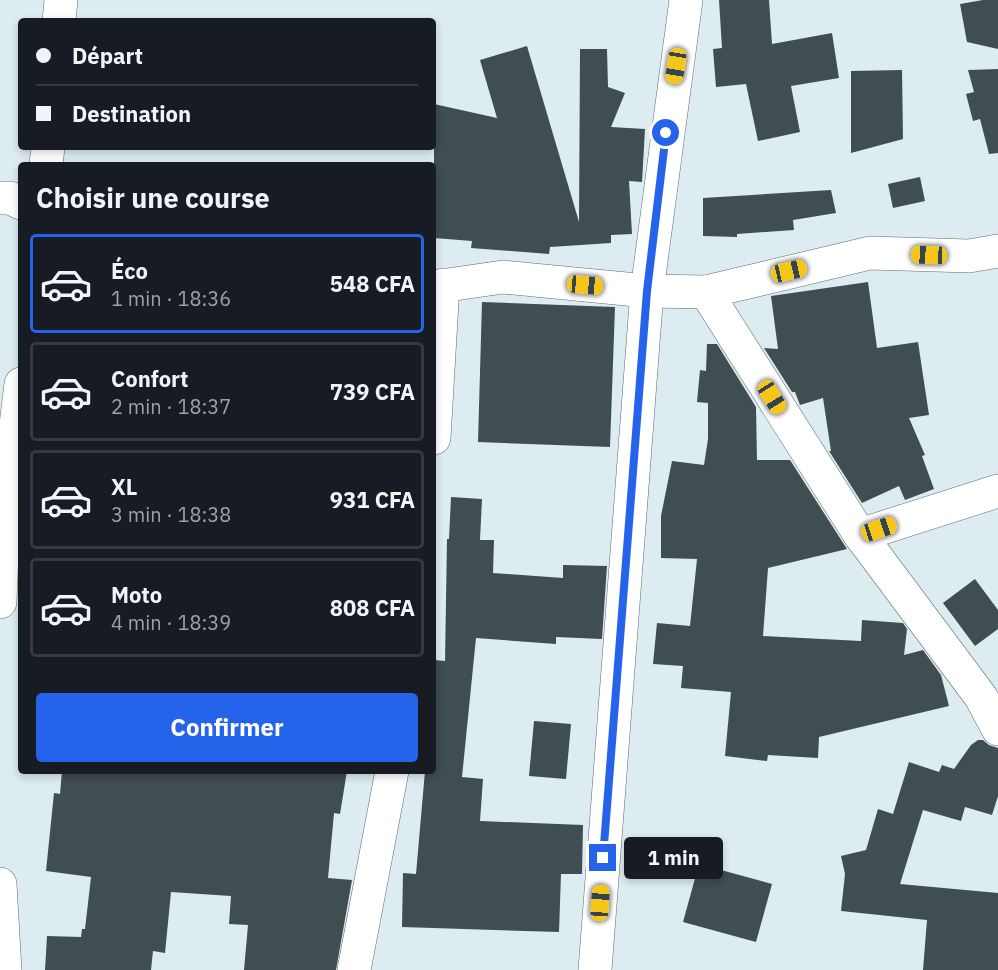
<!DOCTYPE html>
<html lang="fr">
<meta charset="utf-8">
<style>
body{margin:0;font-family:"IBM Plex Sans",sans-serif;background:#242831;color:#f1f3f6;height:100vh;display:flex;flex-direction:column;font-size:22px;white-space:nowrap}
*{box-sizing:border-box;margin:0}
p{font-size:20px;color:#9ea1a6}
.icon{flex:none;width:33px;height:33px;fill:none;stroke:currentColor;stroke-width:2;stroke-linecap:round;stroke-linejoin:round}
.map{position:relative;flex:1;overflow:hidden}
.side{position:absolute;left:18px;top:162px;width:418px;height:612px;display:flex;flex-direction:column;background:#171b24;border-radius:6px;box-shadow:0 3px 9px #0003}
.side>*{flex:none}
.hud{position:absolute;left:18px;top:18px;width:418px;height:132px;border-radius:6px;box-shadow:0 3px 9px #0003;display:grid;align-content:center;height:132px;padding:0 18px;background:#171b24}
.end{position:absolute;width:27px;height:27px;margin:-14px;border:8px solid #2563eb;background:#fff;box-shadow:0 0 0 3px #fff}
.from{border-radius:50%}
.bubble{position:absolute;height:42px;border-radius:6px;background:#171b24;box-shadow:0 3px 9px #0003;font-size:20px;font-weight:700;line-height:42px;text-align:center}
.car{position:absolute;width:18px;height:36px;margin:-18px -9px;border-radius:8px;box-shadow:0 0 4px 2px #0007;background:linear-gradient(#f5c518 24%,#345 0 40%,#f5c518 0 76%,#345 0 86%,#f5c518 0)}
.hud b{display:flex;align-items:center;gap:21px;height:57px;font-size:22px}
.hud b+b{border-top:2px solid #363941}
.hud i{width:15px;height:15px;background:#f1f3f6}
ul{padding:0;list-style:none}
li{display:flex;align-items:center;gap:18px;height:99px;margin:0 12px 9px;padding:0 6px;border:3px solid #363941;border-radius:6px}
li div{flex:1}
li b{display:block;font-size:22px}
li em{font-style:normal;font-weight:700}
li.current{border-color:#2563eb}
li>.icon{width:54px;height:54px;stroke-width:1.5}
h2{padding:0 18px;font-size:27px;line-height:72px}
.action{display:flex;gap:12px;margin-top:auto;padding:12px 18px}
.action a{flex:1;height:69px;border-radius:6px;background:#2563eb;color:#fff;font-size:24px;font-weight:700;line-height:69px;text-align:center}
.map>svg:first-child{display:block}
</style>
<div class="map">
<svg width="998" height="970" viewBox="0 0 998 970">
<rect width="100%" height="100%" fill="#ddecf0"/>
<!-- building -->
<g fill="#404d51">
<path d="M719,0h50l3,44 60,-11 7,45 -48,8 9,46 -42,9 -12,-57 -30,3 -3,-38 9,-1z"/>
<path d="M983,0h15v49l-31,-7 -7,-38z"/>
<path d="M527,46l52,176 1,-173h27l1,38 17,6 -14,34 34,2 -3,53 -13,-1 3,53 -21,1v8l-61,4 -1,7 -78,-6 1,-7 -38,-3v-134l63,14 -17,-58z"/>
<path d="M998,69v84l-9,1 -9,-35 -7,2 -7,-27 8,-2 -6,-22z"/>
<path d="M902,70l1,69 -52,14v-82z"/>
<path d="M920,177l5,24 -32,7 -5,-24z"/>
<path d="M831,190l5,23 -43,7 1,10 -57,4v3l-34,-1v-38z"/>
<path d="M868,282l9,66 41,-6 11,73 -20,3 16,37 -3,1 12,33 -29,11 -6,-14 -37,17 -33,-52h2l-8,-53 -23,7 -5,-13h-3l-28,-44 14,1 -7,-53z"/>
<path d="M482,302l133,5 -5,140 -132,-5z"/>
<path d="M707,344h10l39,63 1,53h33l57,89 -79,19 -5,68 98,5 1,-21 41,3 4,6 -3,26 19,-5 18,25 8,31 -130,31 -1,21 -50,-3 -1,6 -42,-5 6,-64 -50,-4 2,-22 -30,-2 4,-41 33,3 7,-67 -36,-1v-42l11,-55 32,4 4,-26v-36l-11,-1 3,-32 6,1z"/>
<path d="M451,497l31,2 -2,41h14l-1,33 70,5v-13l44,1 -5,73 -46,-2v7l-80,-6 -14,139 21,2 -3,42 103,4 -1,49h-21l-2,58 -157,-5 1,-54 13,1 9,-103h9v-111l11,1 2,-122h2z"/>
<path d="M975,579l23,31v19l-23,17 -32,-43z"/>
<path d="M534,721l37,3 -5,55 -37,-3z"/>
<path d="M978,740h5l6,5 9,3v48l-6,19 -27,-8 -4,14 -38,-11 -23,74 98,9v77h-75l4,-50 -86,-9 4,-37 -4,-18 25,-6 12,-41 15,5 16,-52 30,10 3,-7 12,4 17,-24z"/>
<path d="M62,771h285l-7,43 -6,-1 -6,65 24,2 -16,90h-92l4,-45 -19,-1 2,-28 -60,-4 -6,61 -12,-2 -2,19h-106l2,-34 34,1 1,-8h3l6,-52 -45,-6 8,-78 6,1z"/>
<path d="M699,864l73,20 -16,58 -73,-20z"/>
</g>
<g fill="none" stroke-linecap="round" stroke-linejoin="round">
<defs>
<g id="minor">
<path d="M59,21l2,-21"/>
<path d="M46,165l2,-18"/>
<path d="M0,198h10l11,5"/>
<path d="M434,287l69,-10 144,14 59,1 154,243 121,162 17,32"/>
<path d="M706,292l164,-39 99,3 29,-5"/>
<path d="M434,438l9,-153"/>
<path d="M860,535l138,-44"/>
<path d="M0,602l3,-71 18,-147"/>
<path d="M0,884l5,86"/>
<path d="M354,970l38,-199"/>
<path d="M595,970l52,-679 39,-291"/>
</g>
</defs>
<!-- minor casing -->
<use href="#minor" stroke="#5e6b6f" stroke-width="34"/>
<!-- minor -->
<use href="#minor" stroke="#fff" stroke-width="33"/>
</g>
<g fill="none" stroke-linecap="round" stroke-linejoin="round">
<!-- route -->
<path stroke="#2563eb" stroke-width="8" d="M603,858l44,-567 19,-158"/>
</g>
</svg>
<i class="end from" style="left:666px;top:133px"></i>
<i class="end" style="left:603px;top:858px"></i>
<div class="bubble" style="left:624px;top:837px;width:99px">1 min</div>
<i class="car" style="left:676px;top:66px;rotate:189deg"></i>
<i class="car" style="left:929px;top:255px;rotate:272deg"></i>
<i class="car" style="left:789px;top:271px;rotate:77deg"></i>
<i class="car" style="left:585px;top:285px;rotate:95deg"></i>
<i class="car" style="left:772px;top:397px;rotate:148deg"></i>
<i class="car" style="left:879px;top:529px;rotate:72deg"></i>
<i class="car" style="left:600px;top:903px;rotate:4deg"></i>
<div class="hud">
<b><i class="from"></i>Départ</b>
<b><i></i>Destination</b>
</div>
<section class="side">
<h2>Choisir une course</h2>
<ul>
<li class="current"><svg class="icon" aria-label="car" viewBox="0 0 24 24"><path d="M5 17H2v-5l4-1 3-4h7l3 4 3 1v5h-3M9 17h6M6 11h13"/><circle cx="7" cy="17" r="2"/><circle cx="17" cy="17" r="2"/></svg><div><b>Éco</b><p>1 min · 18:36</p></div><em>548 CFA</em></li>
<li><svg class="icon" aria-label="car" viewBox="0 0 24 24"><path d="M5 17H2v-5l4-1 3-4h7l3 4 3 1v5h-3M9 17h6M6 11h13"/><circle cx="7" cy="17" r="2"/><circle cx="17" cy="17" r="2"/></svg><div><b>Confort</b><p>2 min · 18:37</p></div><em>739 CFA</em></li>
<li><svg class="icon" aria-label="car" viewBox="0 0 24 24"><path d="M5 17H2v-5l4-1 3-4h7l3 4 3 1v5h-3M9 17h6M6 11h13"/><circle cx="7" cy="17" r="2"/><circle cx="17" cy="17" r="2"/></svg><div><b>XL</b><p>3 min · 18:38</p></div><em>931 CFA</em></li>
<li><svg class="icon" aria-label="car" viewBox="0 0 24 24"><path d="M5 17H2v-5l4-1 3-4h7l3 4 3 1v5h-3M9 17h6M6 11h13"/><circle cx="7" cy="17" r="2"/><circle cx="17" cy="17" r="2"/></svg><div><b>Moto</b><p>4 min · 18:39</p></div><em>808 CFA</em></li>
</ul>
<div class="action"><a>Confirmer</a></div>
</section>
</div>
